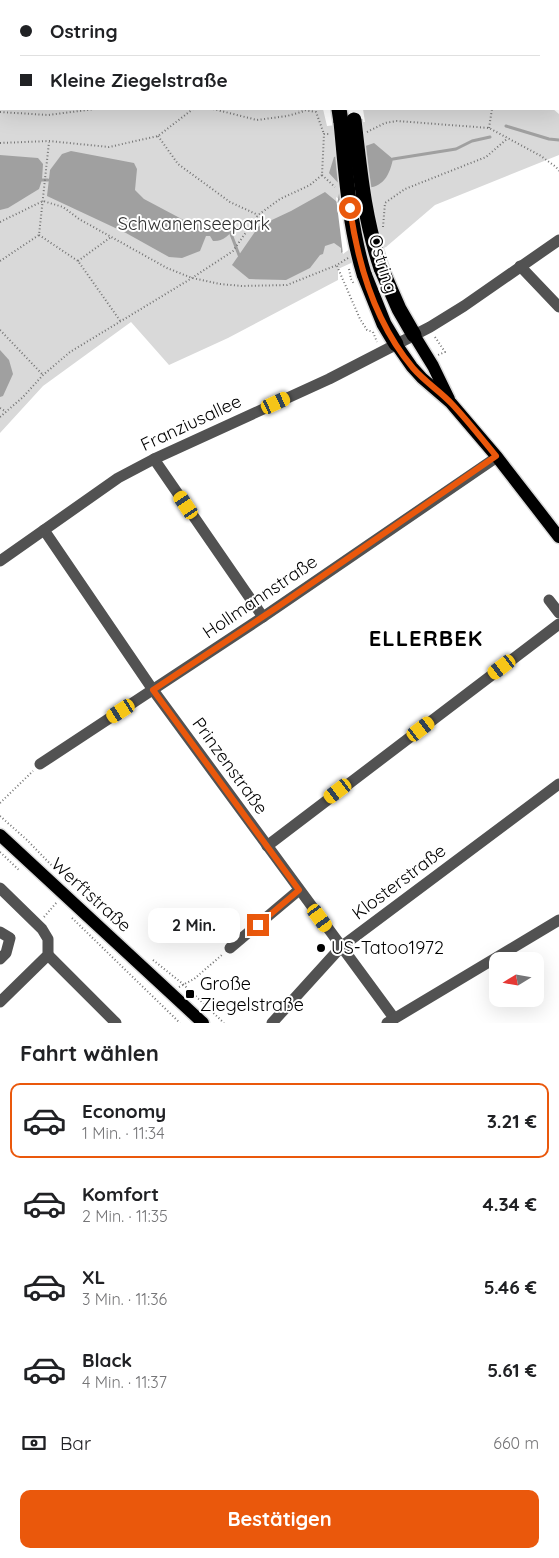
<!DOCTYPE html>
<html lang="de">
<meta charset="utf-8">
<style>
body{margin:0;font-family:Quicksand,sans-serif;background:#f6f6f6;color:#202124;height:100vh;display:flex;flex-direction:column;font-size:19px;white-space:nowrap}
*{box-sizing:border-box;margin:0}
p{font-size:16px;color:#757577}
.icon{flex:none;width:28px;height:28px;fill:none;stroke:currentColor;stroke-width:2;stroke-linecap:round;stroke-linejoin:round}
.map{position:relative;height:1023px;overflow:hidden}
.drawer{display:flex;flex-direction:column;background:#fff;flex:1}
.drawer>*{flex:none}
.guide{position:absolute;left:0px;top:0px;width:560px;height:110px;box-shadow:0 5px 20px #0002;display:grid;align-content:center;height:110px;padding:0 20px;background:#fff}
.needle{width:32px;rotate:259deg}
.buttons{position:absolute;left:489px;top:952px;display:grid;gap:10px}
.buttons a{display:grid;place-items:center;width:55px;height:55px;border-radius:10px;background:#fff;box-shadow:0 5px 20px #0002;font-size:25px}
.end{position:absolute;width:22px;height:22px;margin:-11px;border:6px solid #ea580c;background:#fff;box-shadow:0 0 0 2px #fff}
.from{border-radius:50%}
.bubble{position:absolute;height:35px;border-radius:10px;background:#fff;box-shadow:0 5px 20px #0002;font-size:16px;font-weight:800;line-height:35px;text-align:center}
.car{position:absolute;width:15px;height:30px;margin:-15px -8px;border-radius:6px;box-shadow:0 0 4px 1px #0007;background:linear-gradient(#f5c518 24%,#345 0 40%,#f5c518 0 76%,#345 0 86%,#f5c518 0)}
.guide b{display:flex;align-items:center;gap:18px;height:48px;font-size:19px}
.guide b+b{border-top:1px solid #e0e0e0}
.guide i{width:12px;height:12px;background:#202124}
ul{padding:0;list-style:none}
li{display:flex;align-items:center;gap:15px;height:75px;margin:0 10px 8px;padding:0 10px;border:2px solid transparent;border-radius:10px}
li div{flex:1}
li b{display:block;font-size:19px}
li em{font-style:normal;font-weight:800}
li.active{border-color:#ea580c}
li>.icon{width:45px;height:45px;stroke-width:1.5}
h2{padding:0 20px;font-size:22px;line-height:60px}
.pay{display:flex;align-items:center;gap:12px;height:55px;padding:0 20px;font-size:19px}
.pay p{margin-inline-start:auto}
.cta{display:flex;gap:10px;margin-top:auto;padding:10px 20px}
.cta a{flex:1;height:58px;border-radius:10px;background:#ea580c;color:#fff;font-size:20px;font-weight:800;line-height:58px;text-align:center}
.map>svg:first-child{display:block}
</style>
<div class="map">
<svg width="559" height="1023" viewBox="0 0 559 1023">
<rect width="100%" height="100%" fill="#fff"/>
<!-- green -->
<g fill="#d9d9d9">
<path d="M129,0h99l2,1h-102z"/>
<path d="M339,0h95l1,1h-95z"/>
<path d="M467,0h92v83v-82h-91z"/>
<path d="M0,13l1,1v95h322l4,17 38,-4 -2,-13h190l6,5v41l-124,50 -49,42 -48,22v11l-110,58 -59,27 -38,-43 -88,64 -43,47z"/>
</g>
<!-- water -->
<g fill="#a0a0a0">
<path d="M374,143l19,16c-5,23 -14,31 -38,29 -4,-1 -8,-1 -12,-2 -5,-2 -10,-9 -14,-13l5,-16z"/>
<path d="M71,151l63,12 3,6 -2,21 9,9 49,26 30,-5 11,8c-4,7 -12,14 -21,13l-3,-5h-4l-6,15 -18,7 -13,-1 -43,-24 -79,-37 3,-26 12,-16z"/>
<path d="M0,155l38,3 5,6 -1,16 -3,9 -31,19 -8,2z"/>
<path d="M325,192l46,38 -30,23v-5l-7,-5 -9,3 -2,8 -3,1 -10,13 -24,12 -37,-1 -17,-14 27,-39 32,-15z"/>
<path d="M0,350l9,10 4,14 -10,22 -3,1z"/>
</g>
<!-- pier -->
<path fill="#fff" d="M336,197l4,3 31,8 2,24 -30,22z"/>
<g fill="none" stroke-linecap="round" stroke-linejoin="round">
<!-- stream -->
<g stroke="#a0a0a0" stroke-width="3">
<path d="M506,126l43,13 10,1"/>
<path d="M393,159l63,-10 16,-8 18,-4"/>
<path d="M42,180h6"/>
<path d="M339,202l2,-11"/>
<path d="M231,234l8,21"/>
</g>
<defs>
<g id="major">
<path d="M414,335l19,31 16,33"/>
<path d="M396,344l16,23 10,11 29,25 46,54 62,80"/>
<path d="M0,835l203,188"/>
</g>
<g id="highway">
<path d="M312,0v1"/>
<path d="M327,0v1"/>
<path d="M339,109l2,13"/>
<path d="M381,268l18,41 15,26"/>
<path d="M364,274l20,50 12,20"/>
</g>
</defs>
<!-- major casing -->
<use href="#major" stroke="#dbdbdb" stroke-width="15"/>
<!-- highway casing -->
<use href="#highway" stroke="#dbdbdb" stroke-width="18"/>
<!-- path -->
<g stroke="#747474" stroke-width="2" stroke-dasharray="1 2.5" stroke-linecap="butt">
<path d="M203,0l1,1"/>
<path d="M234,0l1,1"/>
<path d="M296,0l1,1"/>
<path d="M363,0v1"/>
<path d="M419,0l2,1"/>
<path d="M486,0l1,1"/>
<path d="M515,0l1,1"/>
<path d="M559,39v1"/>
<path d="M0,62h1"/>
<path d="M213,109l44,11 30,-4 18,-5"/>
<path d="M298,109l18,3 8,22"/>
<path d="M0,112l48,3 47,-6"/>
<path d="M489,128l3,-19"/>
<path d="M367,132l18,-9 12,-2 92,7 52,28 15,11 3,4"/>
<path d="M158,136l20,28 52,38 28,13"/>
<path d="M0,143l49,-2 60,6 49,-11 35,-27"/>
<path d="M322,175l13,12"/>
<path d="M0,222l43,-21 20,6 16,12 88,49 25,10 28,6 22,2 45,-1 50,-20 11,-7"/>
<path d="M383,227l2,-24 20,-14 81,-32 22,-19"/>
<path d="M39,235l39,26 43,61"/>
<path d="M0,261l39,-26 10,-93"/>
<path d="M78,261l33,-24"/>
<path d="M337,266l23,53 7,11 6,2"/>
<path d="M351,279l3,5"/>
<path d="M0,330l43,45"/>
<path d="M373,332l4,10"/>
<path d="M435,337l10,15 -7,3"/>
<path d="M0,408l5,3"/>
<path d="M0,417l23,-20 20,-22 27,-23 122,-74 41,-27 25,-36 22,-16 30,-14 12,-10 2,-41h6"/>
<path d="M0,803l33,-32"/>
<path d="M0,816l27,24 32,33"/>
<path d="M0,852l20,19"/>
<path d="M44,917l13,-15"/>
<path d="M72,918l108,105"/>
<path d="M153,960l30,24 41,39"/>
<path d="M179,987l15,-8 29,-25"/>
</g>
<!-- minor -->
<g stroke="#525252" stroke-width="11">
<path d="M117,1l3,-1"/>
<path d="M0,7l1,1"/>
<path d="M520,266l39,41"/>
<path d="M154,459l109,158"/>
<path d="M44,530l109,160 241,328"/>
<path d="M0,561l118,-83 36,-19 175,-80 101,-52 34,-21 95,-66"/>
<path d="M549,600l10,13"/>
<path d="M40,764l223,-147 234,-160"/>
<path d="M267,846l292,-222"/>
<path d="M0,888l42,41 6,10v16l-48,47"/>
<path d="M0,932l10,6 -4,15 -6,6"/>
<path d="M230,948l69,-58"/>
<path d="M48,955l68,68"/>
<path d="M272,1023l69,-76 218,-163"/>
<path d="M387,1023l172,-103"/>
</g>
<!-- major -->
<use href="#major" stroke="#000" stroke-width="12"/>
<!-- highway -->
<use href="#highway" stroke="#000" stroke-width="15"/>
<!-- rail -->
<path stroke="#000" stroke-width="3" stroke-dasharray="8 2.5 1 2.5" stroke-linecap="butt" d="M461,0l1,1"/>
<defs>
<g id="highway-bridge">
<path d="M354,120c6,52 10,98 27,148"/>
<path d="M341,122c5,51 8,103 23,152"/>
</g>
</defs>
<!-- highway-bridge casing -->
<use href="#highway-bridge" stroke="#dbdbdb" stroke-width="18" stroke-linecap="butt"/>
<!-- path-bridge -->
<path stroke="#747474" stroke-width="2" stroke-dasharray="1 2.5" stroke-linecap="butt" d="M349,269l2,10"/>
<!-- highway-bridge -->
<use href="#highway-bridge" stroke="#000" stroke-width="15"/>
</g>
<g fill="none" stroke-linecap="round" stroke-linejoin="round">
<!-- route -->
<path stroke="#ea580c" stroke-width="6" d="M258,925l41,-35 -146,-200 126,-84 217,-150c-14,-17 -28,-35 -44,-52 -12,-13 -27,-22 -39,-36 -38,-45 -55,-102 -63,-160"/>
</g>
<!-- markers -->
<g fill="#000" stroke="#fff" stroke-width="2">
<circle cx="321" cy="948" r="5"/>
<rect x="185" y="989" width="10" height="10" rx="2.5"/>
</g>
<g text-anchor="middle" stroke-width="4" stroke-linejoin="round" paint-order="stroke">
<!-- park labels -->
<g font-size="18" fill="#303030" stroke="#fff">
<text x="194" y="230">Schwanenseepark</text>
</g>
<!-- street labels -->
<g font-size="18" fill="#000" stroke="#fff">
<text transform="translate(383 264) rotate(73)" y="6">Ostring</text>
<text transform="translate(191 423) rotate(-25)" y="6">Franziusallee</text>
<text transform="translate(260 597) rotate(-34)" y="6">Hollmannstraße</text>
<text transform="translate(230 766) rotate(54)" y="6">Prinzenstraße</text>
<text transform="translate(399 882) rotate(-37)" y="6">Klosterstraße</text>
<text transform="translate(91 895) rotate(42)" y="6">Werftstraße</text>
</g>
<!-- poi labels -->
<g font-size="18" fill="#000" stroke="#fff" text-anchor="start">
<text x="331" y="954">US-Tatoo1972</text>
<text x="200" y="990">Große<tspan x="200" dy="21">Ziegelstraße</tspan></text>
</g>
<!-- district labels -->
<g font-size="22" font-weight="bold" letter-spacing="1" fill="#000" stroke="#fff">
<text x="426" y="646">ELLERBEK</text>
</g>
</g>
</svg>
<div class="buttons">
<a><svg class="needle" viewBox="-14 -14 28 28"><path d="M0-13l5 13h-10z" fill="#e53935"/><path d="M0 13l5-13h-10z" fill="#757577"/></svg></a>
</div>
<i class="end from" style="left:350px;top:208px"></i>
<i class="end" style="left:258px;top:925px"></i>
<div class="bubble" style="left:148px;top:908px;width:92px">2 Min.</div>
<i class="car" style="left:276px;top:403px;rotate:65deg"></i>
<i class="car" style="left:186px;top:505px;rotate:326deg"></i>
<i class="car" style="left:502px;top:667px;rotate:233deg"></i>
<i class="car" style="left:121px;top:711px;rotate:237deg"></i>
<i class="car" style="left:421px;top:729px;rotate:53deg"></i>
<i class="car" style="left:338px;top:791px;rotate:233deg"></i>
<i class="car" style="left:320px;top:918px;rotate:144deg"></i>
<div class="guide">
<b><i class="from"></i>Ostring</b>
<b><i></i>Kleine Ziegelstraße</b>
</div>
</div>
<section class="drawer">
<h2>Fahrt wählen</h2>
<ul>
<li class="active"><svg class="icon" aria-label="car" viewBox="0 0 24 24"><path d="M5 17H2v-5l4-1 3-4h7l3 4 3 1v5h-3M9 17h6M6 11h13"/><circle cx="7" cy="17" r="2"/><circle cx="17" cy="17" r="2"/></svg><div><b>Economy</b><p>1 Min. · 11:34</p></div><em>3.21 €</em></li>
<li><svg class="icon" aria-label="car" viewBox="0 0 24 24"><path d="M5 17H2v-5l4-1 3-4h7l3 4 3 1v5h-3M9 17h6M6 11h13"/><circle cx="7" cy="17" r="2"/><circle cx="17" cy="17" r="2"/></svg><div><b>Komfort</b><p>2 Min. · 11:35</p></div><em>4.34 €</em></li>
<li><svg class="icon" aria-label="car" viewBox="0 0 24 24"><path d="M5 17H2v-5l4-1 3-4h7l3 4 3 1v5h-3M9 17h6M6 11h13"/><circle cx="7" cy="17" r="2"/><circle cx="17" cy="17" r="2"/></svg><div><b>XL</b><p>3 Min. · 11:36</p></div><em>5.46 €</em></li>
<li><svg class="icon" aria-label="car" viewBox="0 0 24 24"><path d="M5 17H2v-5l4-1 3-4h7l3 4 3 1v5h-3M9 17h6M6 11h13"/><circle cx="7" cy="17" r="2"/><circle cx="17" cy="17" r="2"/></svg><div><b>Black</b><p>4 Min. · 11:37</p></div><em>5.61 €</em></li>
</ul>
<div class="pay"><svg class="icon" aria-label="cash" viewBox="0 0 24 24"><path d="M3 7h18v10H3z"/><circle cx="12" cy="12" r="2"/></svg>Bar<p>660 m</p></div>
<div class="cta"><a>Bestätigen</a></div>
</section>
